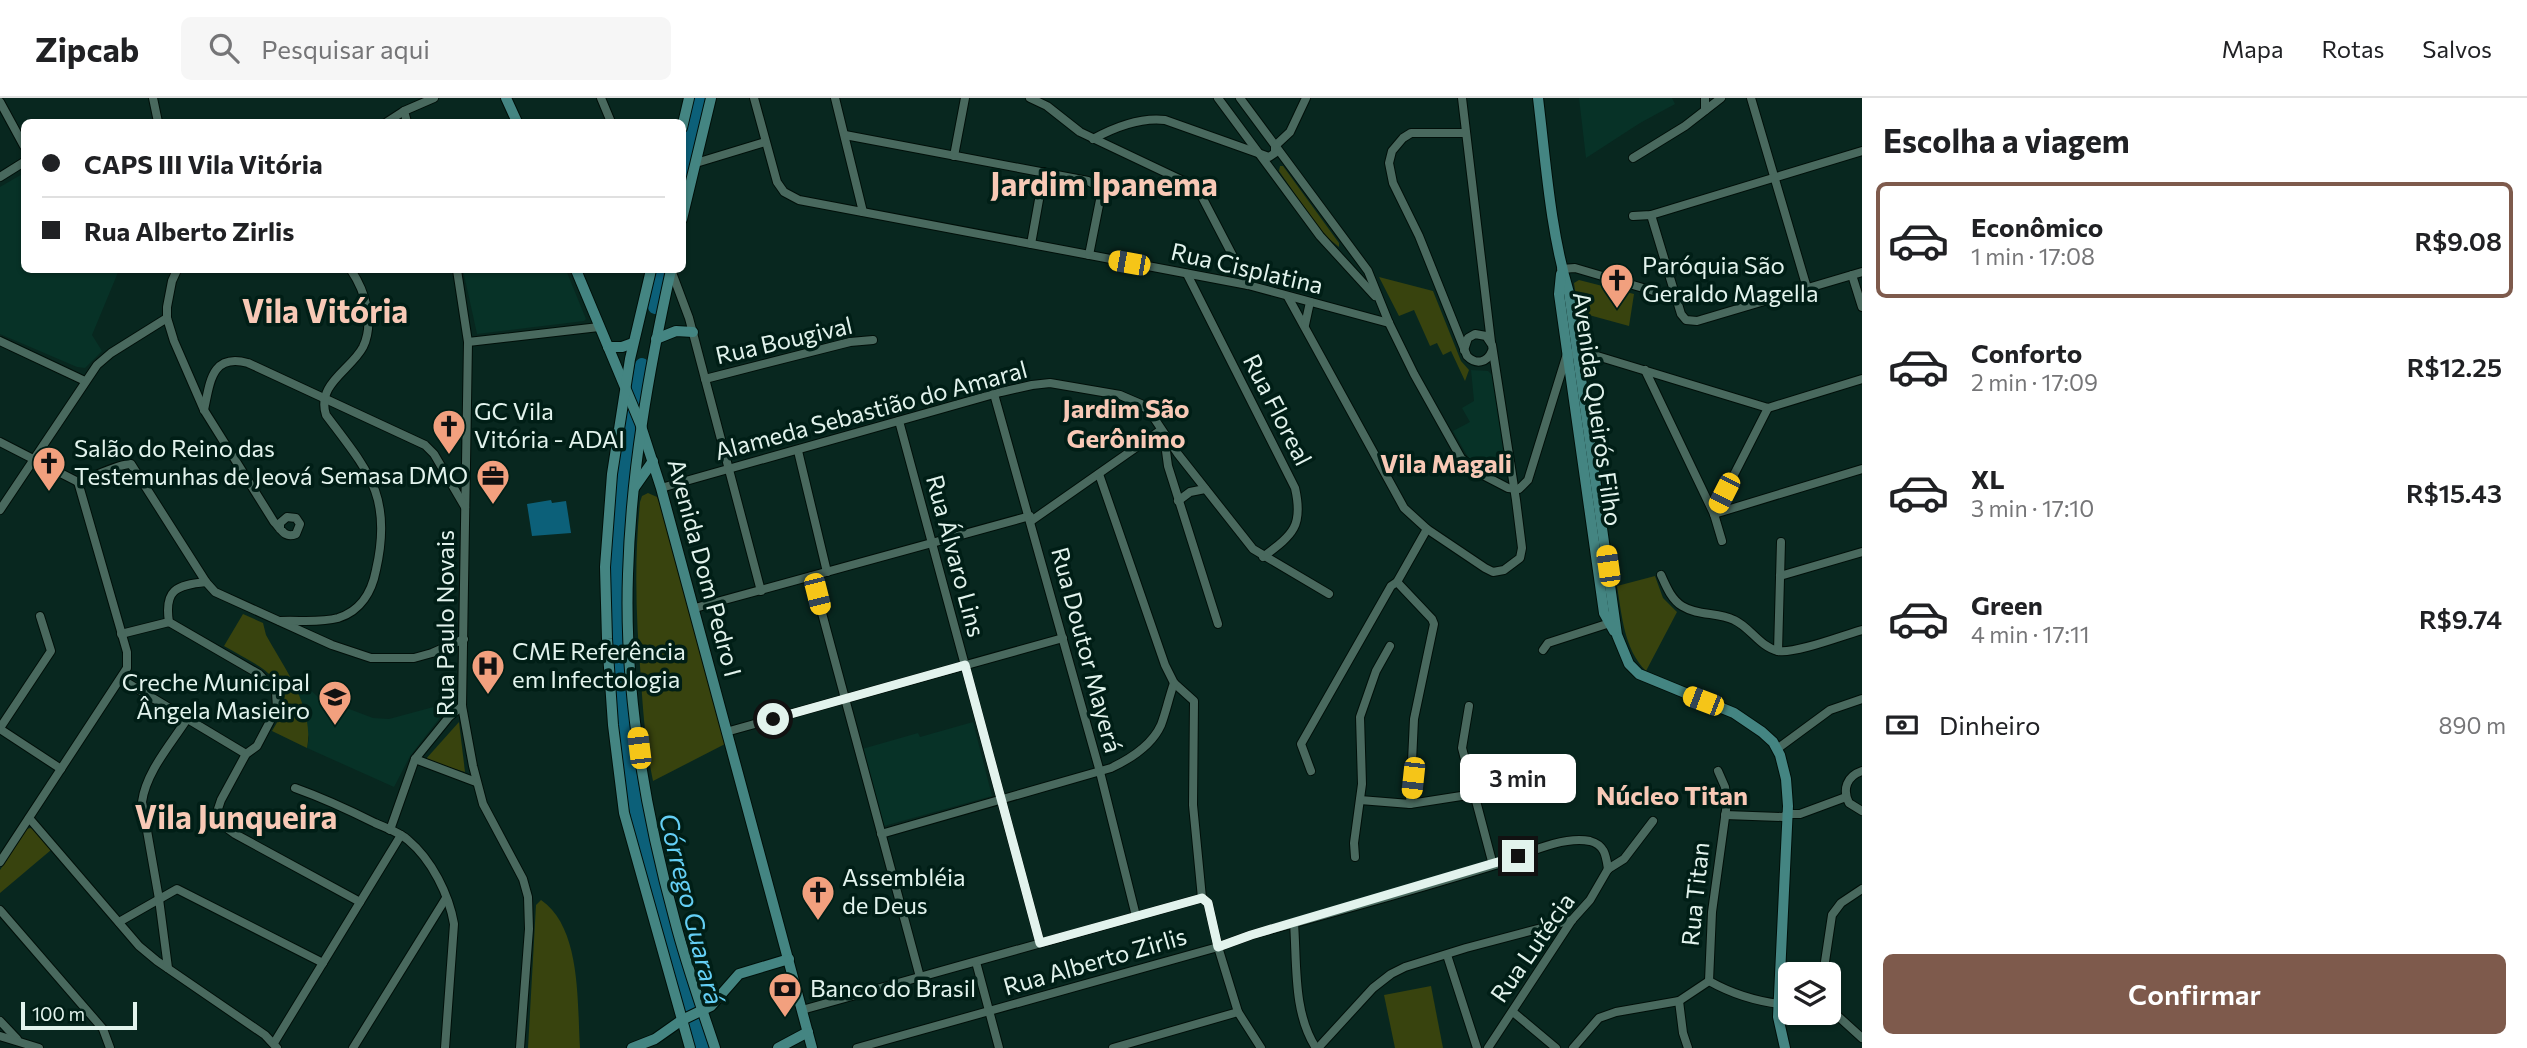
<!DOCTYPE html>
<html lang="pt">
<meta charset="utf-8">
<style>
body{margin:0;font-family:Commissioner,sans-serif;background:#f6f6f6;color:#202124;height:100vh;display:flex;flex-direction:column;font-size:26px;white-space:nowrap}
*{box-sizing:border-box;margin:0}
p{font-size:23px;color:#757577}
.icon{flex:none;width:38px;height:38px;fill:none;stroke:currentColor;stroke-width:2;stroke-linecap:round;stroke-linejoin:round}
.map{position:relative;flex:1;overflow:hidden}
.drawer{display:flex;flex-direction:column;background:#fff;width:665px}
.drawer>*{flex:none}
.banner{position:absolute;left:21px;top:21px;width:665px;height:154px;border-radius:10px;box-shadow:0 2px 5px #0004;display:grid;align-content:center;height:154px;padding:0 21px;background:#fff}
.tools{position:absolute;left:1778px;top:864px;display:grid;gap:14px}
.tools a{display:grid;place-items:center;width:63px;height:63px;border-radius:10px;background:#fff;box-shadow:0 2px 5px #0004;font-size:35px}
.scale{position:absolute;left:21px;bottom:18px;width:116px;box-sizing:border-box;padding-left:7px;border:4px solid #e2f3ed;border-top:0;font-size:19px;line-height:24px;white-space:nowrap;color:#e2f3ed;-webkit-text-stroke:5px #001e16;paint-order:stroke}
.end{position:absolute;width:32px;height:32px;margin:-16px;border:9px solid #e2f3ed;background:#111;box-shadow:0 0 0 4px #111}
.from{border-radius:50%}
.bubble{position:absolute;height:49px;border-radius:10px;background:#fff;box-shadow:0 2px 5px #0004;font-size:23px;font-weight:600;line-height:49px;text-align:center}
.car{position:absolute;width:21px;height:42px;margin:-21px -10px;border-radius:9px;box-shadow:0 0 5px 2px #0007;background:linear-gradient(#f5c518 24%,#345 0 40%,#f5c518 0 76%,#345 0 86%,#f5c518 0)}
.banner b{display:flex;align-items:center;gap:24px;height:66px;font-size:26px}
.banner b+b{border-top:2px solid #e0e0e0}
.banner i{width:18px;height:18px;background:#202124}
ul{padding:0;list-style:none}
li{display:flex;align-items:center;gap:21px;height:116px;margin:0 14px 10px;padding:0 7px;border:4px solid transparent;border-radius:10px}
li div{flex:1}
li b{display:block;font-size:26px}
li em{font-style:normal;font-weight:600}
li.active{border-color:#7e5a4c}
li>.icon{width:63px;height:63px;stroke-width:1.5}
h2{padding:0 21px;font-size:32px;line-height:84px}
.pay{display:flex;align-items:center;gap:18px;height:77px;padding:0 21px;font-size:26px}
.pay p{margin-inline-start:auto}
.action{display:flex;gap:14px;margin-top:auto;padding:14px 21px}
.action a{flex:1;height:80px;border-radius:10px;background:#7e5a4c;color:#fff;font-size:28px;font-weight:600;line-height:80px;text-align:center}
header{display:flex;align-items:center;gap:42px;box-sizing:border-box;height:98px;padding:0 35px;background:#fff;border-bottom:2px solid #e0e0e0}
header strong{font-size:33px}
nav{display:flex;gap:38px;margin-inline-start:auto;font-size:24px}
.search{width:490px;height:63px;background:#f6f6f6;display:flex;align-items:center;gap:18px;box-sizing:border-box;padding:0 24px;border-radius:10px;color:#757577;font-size:26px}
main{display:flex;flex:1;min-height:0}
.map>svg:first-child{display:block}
</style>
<header>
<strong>Zipcab</strong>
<div class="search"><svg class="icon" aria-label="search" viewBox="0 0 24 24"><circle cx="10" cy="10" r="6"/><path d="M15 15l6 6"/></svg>Pesquisar aqui</div>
<nav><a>Mapa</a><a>Rotas</a><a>Salvos</a></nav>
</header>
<main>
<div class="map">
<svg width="1862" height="950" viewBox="0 0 1862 950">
<rect width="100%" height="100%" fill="#08271f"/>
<!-- built -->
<g fill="#073227">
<path d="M1579,0h93l3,6 -35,19 -54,35z"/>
<path d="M24,75v97h95l-27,65 10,16 -17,17 -8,-1 -77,-33v-147z"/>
<path d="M463,172h103l20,49 -2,2 -107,13z"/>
<path d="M1471,272l17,1 4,4 15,92v4l-7,5 -24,-12 -8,-7 -15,-26 17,-9 -8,-14 12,-7z"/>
<path d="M306,588l12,11 10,4 45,17 16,1 63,-17 -42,54 -16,31 -87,-39 2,-10 -13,-47z"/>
<path d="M973,624l19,74 -108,30 -22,-77 56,-16 2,4z"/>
</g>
<!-- green -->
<g fill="#38430e">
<path d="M1280,68h3l56,77v4l-16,-13 -44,-63z"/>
<path d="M1379,179l54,14 28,70 8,9 -4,11 -14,-30 -8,4 -6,-12 -7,3 -16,-36 -15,6z"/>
<path d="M1579,182l55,14 -5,32 -51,-14 -4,-29z"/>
<path d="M648,395l9,4 4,10 64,237 -72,37c-7,-34 -10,-67 -12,-102 -5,-59 -7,-117 -1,-177l2,-6z"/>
<path d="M1655,478l8,22 14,14 -31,59c-22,-22 -24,-55 -29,-85z"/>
<path d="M243,516l20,9 3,12c18,33 49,73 41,113l-35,-17c32,-48 -12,-64 -48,-85z"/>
<path d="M459,624l6,50 -40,-12z"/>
<path d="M30,730l4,1 17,21 -51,43v-23l27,-41z"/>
<path d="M541,802c41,28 36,104 39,148h-52l8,-143z"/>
<path d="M1431,888l12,62h-48l-11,-53z"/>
</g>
<!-- water -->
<path fill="#0c6079" d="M551,402l1,3 14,-2 5,32 -39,3 -5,-32z"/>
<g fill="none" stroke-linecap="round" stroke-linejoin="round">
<!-- river -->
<g stroke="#0c6079" stroke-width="14">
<path d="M682,87l18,-87"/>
<path d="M655,209l8,-37"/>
<path d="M642,267c-26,128 -33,261 -15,390 14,100 46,197 75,293"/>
</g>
<defs>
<g id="minor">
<path d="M153,0l5,24"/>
<path d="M601,0l10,24"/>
<path d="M754,0l23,84 7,10 15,8 449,85 141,38"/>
<path d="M835,0l28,114"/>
<path d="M1030,0l17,8 33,26 114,54 7,9 47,90"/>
<path d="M1218,0l102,138 55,60"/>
<path d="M1240,0l128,173 21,52 25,51 47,84 20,16 27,14 11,1 9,-9 39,-126 17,-2 184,56 94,-29"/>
<path d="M1462,0l29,244"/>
<path d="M1705,0v12"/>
<path d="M1751,0l56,190"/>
<path d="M0,4l24,44"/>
<path d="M404,13l3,11"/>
<path d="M387,24l17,-11 30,-13"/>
<path d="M1466,35h-55l-8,5 -11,13 -3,12 4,20 26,53 48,120c9,9 20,7 25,-5"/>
<path d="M845,37l243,46 9,5 4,9 -12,60"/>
<path d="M1093,41c22,-12 47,-22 72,-19l104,37 6,-4v-7l15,-14 16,-34"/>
<path d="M954,58l11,-58"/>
<path d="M1633,60l52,-32 36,-28"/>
<path d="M696,65l69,-21"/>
<path d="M0,79l24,-15"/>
<path d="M1651,117l30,99 5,6 11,1 165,-49"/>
<path d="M1633,118l18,-1 211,-64"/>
<path d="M1031,146l13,-72"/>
<path d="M1561,171l14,-1 102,30"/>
<path d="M177,172l-5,11 -5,26v11l7,23 30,69 70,112c7,7 11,17 22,12l4,-10 -4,-6 -9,-1 -7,6v6"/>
<path d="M457,172l11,72 -6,364 11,60 10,38 40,75 5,18 1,32 -9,119"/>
<path d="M671,172l18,48 72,273"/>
<path d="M1187,176l108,214c9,39 -3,47 -32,69"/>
<path d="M1852,177l10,32"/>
<path d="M1288,199l116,211 23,21 58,39 8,4 11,-2 16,-12 2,-10 -6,-48 -24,-155 -6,-9 -11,-2 -7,4 -4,12"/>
<path d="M1305,227l5,-23"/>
<path d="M0,243l85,40"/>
<path d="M468,244l131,-15"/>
<path d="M1645,272l69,144 8,27"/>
<path d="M705,281l145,-37 23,-2"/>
<path d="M994,296l106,378 36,144"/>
<path d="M204,312c6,-27 7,-57 44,-47l177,82 9,9 31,53"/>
<path d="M899,323l141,522"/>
<path d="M1164,338l4,30 50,158"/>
<path d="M0,344l78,40c13,-4 43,-19 53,-18l75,118 9,10 117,53 39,13h43l18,-5 32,-14"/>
<path d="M798,353l29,121"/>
<path d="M1099,376l66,191 9,18 20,18 -1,104 9,93 6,5 10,44 20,65 23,36"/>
<path d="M661,390l340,-96 31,-7 18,-2 70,12 21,9 11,11 26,39 75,95 76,45"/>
<path d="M1178,403l12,-9 15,-3"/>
<path d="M0,412l97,-145 14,-12 56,-35"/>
<path d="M1714,416l148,-45"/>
<path d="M1714,416l54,-106"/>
<path d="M1031,423l130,-91"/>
<path d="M1661,477c5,11 10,24 21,31 16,10 36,6 52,14 16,7 26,27 44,31 17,3 66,-16 84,-21"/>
<path d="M812,478l108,401"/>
<path d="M1780,478l82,-24"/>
<path d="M206,484c-30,3 -42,8 -37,40l90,52 17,18 1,16 -20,38 -11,8 -25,46 -3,9 1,8 5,9 11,8 125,68"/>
<path d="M695,510l335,-92"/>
<path d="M280,523c19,-1 40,2 58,-3 23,-7 34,-27 38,-48 17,-74 -8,-99 -50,-155 -10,-31 25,-45 37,-68 12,-25 2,-56 -12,-77"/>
<path d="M121,536l48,-12"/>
<path d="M1543,552l5,-7 65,-21"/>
<path d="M1778,553l3,-109"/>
<path d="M121,581l125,75"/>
<path d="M1469,608l-7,42 31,117"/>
<path d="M0,630l51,-77 -11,-35"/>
<path d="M0,631l61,40"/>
<path d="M726,634l337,-94"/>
<path d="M1777,651l53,-39 32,-11"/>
<path d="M415,661l61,23"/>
<path d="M1311,673l-10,-27 90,-158 6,-4"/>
<path d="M1862,673c-15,5 -20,18 -13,32l13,8"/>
<path d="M295,690c28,10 54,22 80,35 11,5 24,9 33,17 24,20 41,55 46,84l-9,124"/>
<path d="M1360,702l50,4 64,-10"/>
<path d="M1410,706l4,-85 20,-95 -2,-5 -35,-37 30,-53"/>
<path d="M1725,717l58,2 5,-3h12l46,-17"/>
<path d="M29,720l110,128 18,15 108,74 12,13"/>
<path d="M390,732l25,-71 34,-42 13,-11"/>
<path d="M881,736l230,-66c19,-9 41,-23 50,-43 5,-13 8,-28 13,-42"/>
<path d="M1355,759l-1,-14 8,-59 -2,-67 16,-46 14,-25"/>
<path d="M0,764l127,-194v-16l-49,-170"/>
<path d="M1608,771l16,-10 29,-38"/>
<path d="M0,812l103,119 7,19"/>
<path d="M119,824l58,-33 146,74"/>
<path d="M1294,825c3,41 -1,90 22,125"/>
<path d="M1447,857l30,93"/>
<path d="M976,864l23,86"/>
<path d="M168,870l-9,-69 -17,-97c4,-30 29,-58 45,-83"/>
<path d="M1823,877l9,-60 9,-12 21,-14"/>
<path d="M1709,883l3,-69 15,-109 -2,-16 -7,-16"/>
<path d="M1709,883c25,14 53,22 81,24"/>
<path d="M1679,903l4,32 5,15"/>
<path d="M1829,910l33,30"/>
<path d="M802,912l400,-112"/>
<path d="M1513,914l43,36"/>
<path d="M0,923l17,18"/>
<path d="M0,938l39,12"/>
<path d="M274,945l127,-208"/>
<path d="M353,950l93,-150"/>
<path d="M857,950l361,-101 33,-12c81,-22 161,-44 241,-69 28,-9 68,-31 98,-25 15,4 16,15 18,28"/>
<path d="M1113,950l125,-36"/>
<path d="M1318,950l55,-60 18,-14 14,-7 61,-19 106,-28"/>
<path d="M1488,950l84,-128 18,-20 18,-31"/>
<path d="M1573,950l26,-30 17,-6 63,-11 30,-20"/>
</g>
<g id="major">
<path d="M506,0l11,24"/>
<path d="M1538,0c8,65 12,132 31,195l48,342 12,29 10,10 95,39 28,19 11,10 7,13 6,24 2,27 -10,211 7,31"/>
<path d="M682,30l7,-30"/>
<path d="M682,121l29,-121"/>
<path d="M576,172l64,153 21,65 151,560"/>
<path d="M651,172l-21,89 -18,115 -7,93 2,72 6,86 11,88 66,235"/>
<path d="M671,172c-22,100 -40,201 -43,304 -4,115 17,237 47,347 11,43 26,85 40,127"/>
<path d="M1561,176l-2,20 45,319 10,18"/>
<path d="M656,241l20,-8 17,1"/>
<path d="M608,249h14l11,-4"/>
<path d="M634,390l19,-27"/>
<path d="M632,950l23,-9 27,-19 29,-14 28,-32 50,-15"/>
<path d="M778,950l30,-16"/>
</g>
</defs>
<!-- minor casing -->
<use href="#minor" stroke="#000f09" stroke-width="10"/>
<!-- major casing -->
<use href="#major" stroke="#000f09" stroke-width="12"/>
<!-- minor -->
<use href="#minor" stroke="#49695e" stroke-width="8"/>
<!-- major -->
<use href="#major" stroke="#448582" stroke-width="10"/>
</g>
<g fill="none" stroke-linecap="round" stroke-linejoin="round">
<!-- route -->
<path stroke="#e2f3ed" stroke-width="9" d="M773,621l192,-54 75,278 162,-45 6,5 10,44 33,-12 267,-79"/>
</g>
<!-- icons -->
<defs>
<symbol id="church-pin" viewBox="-11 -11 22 30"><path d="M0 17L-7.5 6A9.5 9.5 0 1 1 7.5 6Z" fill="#f2a07e" stroke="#001e16"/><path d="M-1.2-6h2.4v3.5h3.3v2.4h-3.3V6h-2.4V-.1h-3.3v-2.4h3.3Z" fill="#111"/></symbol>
<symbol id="office-pin" viewBox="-11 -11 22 30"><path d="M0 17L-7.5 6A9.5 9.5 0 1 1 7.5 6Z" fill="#f2a07e" stroke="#001e16"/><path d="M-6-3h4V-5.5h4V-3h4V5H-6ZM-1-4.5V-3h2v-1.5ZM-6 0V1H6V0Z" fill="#111"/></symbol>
<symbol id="hospital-pin" viewBox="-11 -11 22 30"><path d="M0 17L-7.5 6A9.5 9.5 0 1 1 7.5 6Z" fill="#f2a07e" stroke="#001e16"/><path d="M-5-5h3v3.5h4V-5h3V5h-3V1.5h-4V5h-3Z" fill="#111"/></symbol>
<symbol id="school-pin" viewBox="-11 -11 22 30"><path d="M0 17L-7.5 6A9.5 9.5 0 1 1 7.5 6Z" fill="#f2a07e" stroke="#001e16"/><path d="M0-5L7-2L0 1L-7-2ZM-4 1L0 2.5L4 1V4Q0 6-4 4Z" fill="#111"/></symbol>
<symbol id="bank-pin" viewBox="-11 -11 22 30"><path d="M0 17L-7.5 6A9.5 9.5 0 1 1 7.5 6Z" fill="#f2a07e" stroke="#001e16"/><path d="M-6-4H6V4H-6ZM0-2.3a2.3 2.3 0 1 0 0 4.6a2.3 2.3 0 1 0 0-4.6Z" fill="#111"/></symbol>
</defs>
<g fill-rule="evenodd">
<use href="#church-pin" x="1598" y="163" width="38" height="52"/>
<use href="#church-pin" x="430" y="309" width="38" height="52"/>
<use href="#church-pin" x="30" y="346" width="38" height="52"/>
<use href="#office-pin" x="474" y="359" width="38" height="52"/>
<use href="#hospital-pin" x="469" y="549" width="38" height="52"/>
<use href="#school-pin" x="316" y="580" width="38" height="52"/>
<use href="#church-pin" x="799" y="775" width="38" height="52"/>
<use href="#bank-pin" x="766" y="872" width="38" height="52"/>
</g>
<g text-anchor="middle" stroke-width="7" stroke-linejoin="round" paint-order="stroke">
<!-- poi labels -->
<g font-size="24" fill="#e2f3ed" stroke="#001e16" text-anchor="start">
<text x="1642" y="176">Paróquia São<tspan x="1642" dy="28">Geraldo Magella</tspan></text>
<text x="474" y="322">GC Vila<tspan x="474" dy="28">Vitória - ADAI</tspan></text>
<text x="74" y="359">Salão do Reino das<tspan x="74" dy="28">Testemunhas de Jeová</tspan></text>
<text x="468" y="386" text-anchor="end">Semasa DMO</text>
<text x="512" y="562">CME Referência<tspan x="512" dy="28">em Infectologia</tspan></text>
<text x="310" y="593" text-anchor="end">Creche Municipal<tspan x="310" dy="28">Ângela Masieiro</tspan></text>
<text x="842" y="788">Assembléia<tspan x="842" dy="28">de Deus</tspan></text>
<text x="810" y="899">Banco do Brasil</text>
</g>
<!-- street labels -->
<g font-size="24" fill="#e2f3ed" stroke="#001e16">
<text transform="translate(1247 171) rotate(13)" y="8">Rua Cisplatina</text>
<text transform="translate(784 243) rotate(-13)" y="8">Rua Bougival</text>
<text transform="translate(1597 311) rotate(82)" y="8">Avenida Queirós Filho</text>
<text transform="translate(1277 312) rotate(63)" y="8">Rua Floreal</text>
<text transform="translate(871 313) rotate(-15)" y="8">Alameda Sebastião do Amaral</text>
<text transform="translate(955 458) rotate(75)" y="8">Rua Álvaro Lins</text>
<text transform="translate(704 470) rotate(75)" y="8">Avenida Dom Pedro I</text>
<text transform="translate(446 525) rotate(-90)" y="8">Rua Paulo Novais</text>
<text transform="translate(1086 552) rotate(75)" y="8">Rua Doutor Mayerá</text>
<text transform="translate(1696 796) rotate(-84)" y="8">Rua Titan</text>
<text transform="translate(1533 850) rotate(-55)" y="8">Rua Lutécia</text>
<text transform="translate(1095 864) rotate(-16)" y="8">Rua Alberto Zirlis</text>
</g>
<!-- neighbourhood labels -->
<g font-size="26" font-weight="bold" fill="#f8c9b6" stroke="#001e16">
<text x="1126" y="320">Jardim São<tspan x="1126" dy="30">Gerônimo</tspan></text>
<text x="1446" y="375">Vila Magali</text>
<text x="1672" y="707">Núcleo Titan</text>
</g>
<!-- water labels -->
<g font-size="26" font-style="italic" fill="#64cff5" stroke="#001e16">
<text transform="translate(691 811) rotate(76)" y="9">Córrego Guarará</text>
</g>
<!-- district labels -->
<g font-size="32" font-weight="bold" fill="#f8c9b6" stroke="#001e16">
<text x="1104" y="98">Jardim Ipanema</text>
<text x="325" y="225">Vila Vitória</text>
<text x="236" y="731">Vila Junqueira</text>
</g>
</g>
</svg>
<div class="tools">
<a><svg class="icon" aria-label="layers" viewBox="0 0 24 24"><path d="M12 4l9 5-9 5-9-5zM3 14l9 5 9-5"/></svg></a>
</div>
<div class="scale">100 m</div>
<i class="end from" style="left:773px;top:621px"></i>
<i class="end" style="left:1518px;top:758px"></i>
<div class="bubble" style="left:1460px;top:656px;width:116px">3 min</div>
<i class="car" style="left:1129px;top:165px;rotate:280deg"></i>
<i class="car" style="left:1724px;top:395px;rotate:207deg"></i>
<i class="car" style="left:1608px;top:468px;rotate:352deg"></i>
<i class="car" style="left:817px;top:496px;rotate:166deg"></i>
<i class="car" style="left:1703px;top:603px;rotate:291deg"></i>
<i class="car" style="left:639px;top:650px;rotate:353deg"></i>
<i class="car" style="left:1413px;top:680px;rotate:186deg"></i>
<div class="banner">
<b><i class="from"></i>CAPS III Vila Vitória</b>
<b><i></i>Rua Alberto Zirlis</b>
</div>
</div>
<section class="drawer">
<h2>Escolha a viagem</h2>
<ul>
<li class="active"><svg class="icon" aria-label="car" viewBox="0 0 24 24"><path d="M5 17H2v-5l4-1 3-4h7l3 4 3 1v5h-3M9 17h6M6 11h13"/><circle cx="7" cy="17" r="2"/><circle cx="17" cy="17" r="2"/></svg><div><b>Econômico</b><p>1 min · 17:08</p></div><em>R$9.08</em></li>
<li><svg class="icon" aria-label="car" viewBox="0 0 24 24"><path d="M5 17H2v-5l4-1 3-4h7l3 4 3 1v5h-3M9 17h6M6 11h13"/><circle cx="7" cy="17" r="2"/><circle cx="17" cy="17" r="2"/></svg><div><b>Conforto</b><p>2 min · 17:09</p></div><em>R$12.25</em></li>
<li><svg class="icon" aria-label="car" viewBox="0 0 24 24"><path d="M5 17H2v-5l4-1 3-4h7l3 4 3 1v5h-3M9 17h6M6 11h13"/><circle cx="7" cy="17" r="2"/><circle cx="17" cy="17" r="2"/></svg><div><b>XL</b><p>3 min · 17:10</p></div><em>R$15.43</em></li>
<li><svg class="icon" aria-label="car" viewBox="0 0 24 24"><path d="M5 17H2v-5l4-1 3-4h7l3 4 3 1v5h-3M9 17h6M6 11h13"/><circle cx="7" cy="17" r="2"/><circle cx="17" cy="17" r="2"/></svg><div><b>Green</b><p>4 min · 17:11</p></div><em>R$9.74</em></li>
</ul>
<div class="pay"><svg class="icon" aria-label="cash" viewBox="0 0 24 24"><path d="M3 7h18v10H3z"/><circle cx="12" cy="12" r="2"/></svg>Dinheiro<p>890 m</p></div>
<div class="action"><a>Confirmar</a></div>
</section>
</main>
